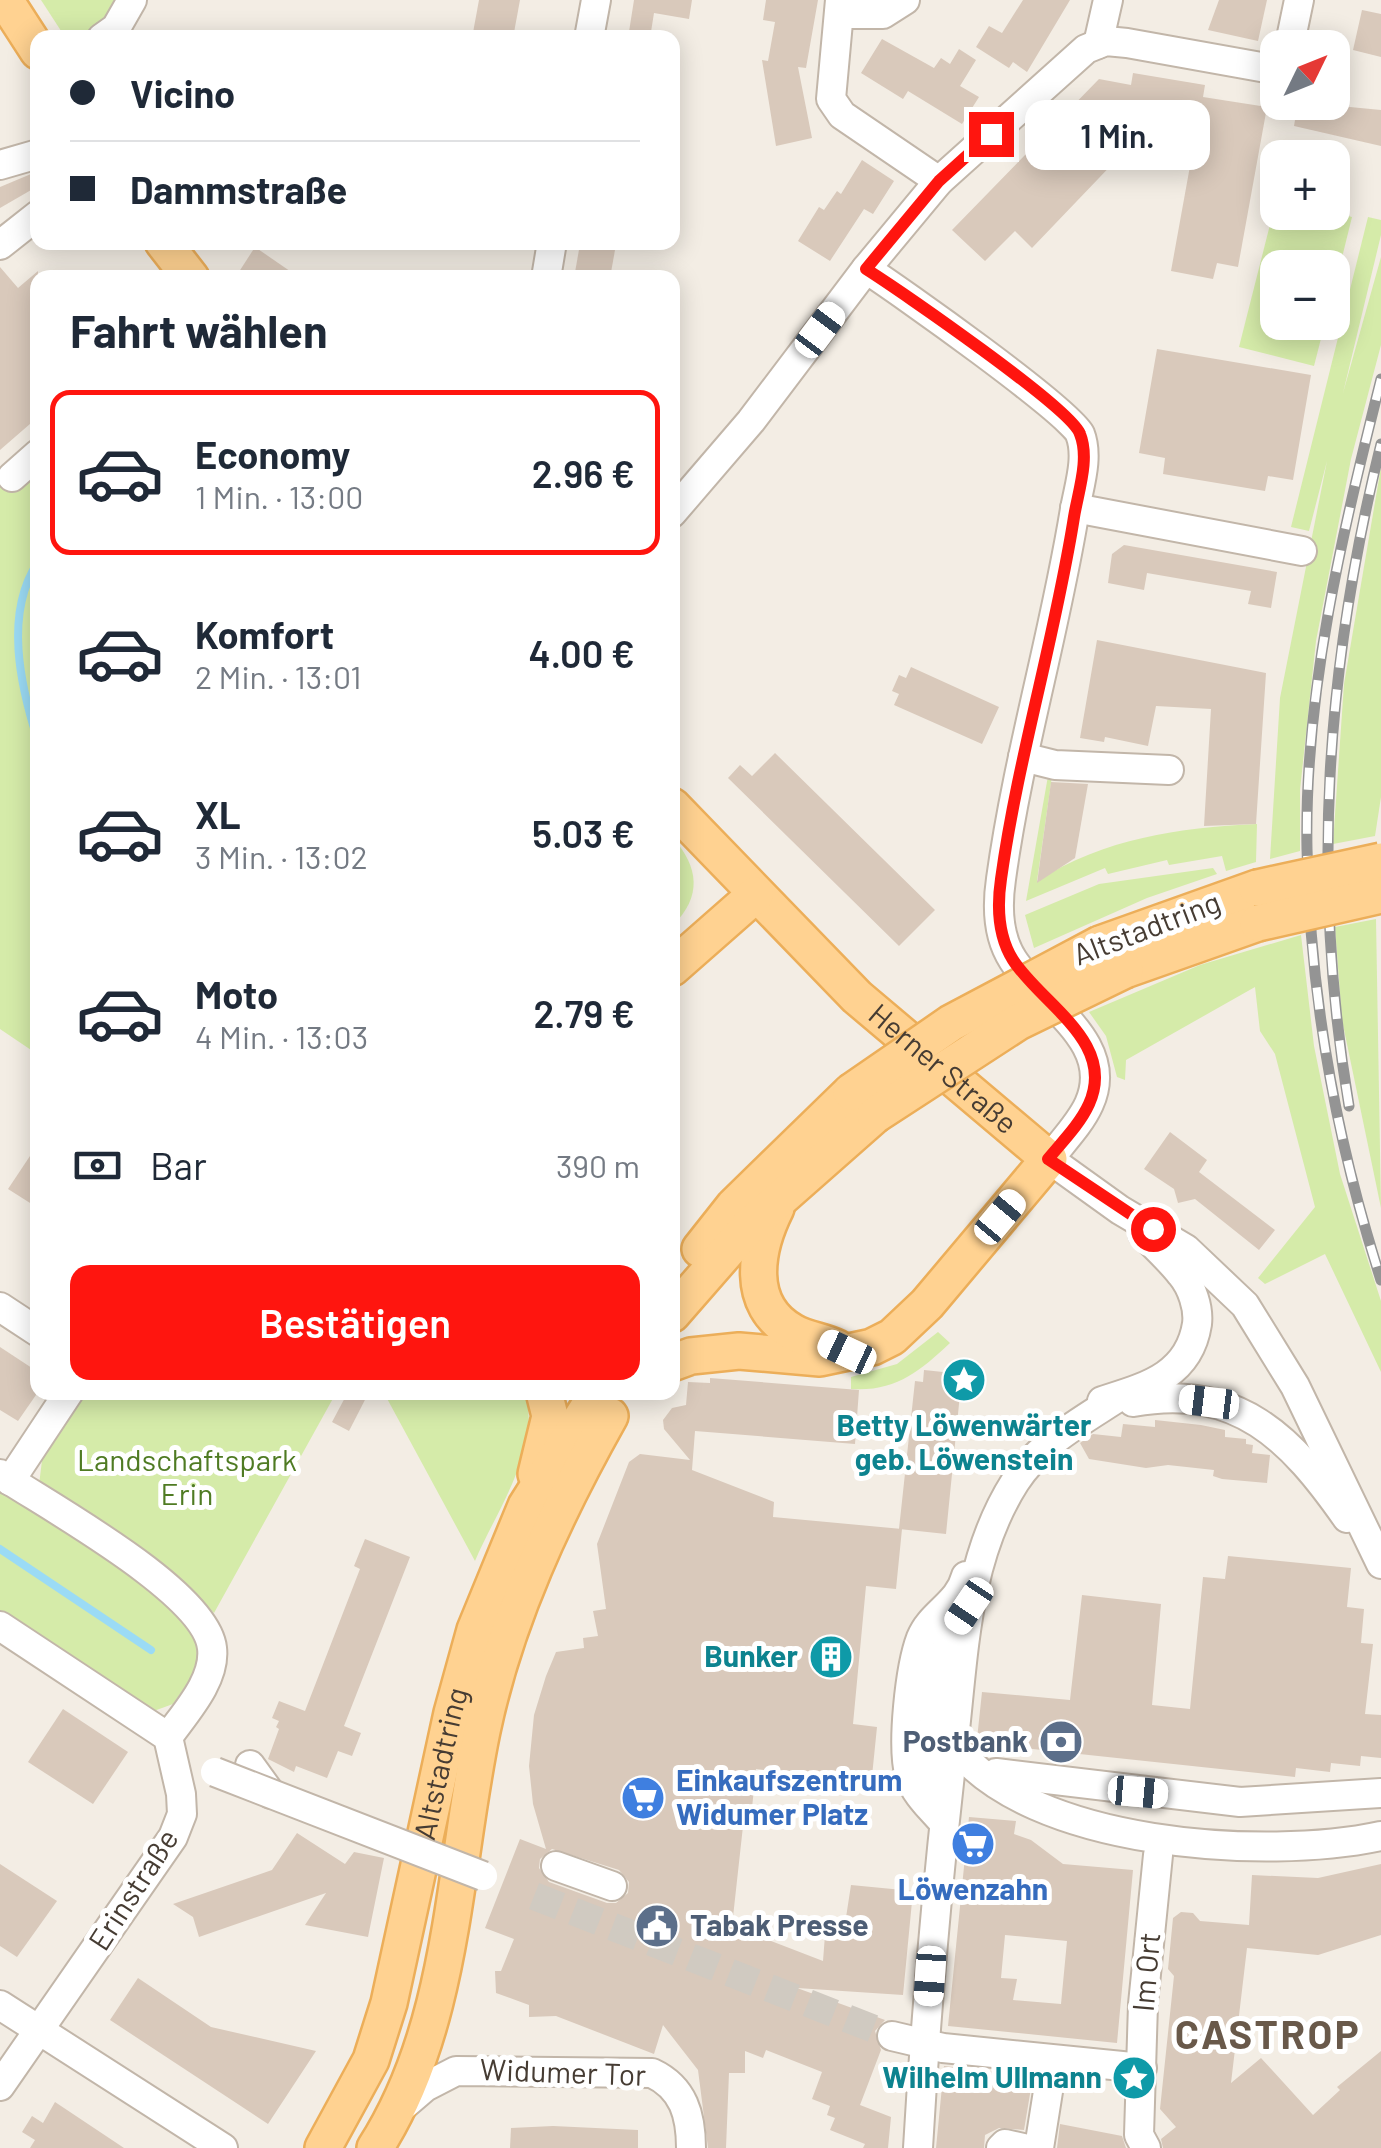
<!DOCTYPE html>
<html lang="de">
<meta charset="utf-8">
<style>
body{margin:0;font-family:Barlow,sans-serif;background:#f6f6f7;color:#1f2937;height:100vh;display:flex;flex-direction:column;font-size:38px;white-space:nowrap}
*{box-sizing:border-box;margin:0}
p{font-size:32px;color:#747a83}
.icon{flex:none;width:55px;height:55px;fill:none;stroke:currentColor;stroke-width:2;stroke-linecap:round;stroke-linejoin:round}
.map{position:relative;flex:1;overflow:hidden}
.side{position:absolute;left:30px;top:270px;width:650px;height:1130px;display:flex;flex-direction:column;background:#fff;border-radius:20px;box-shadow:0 5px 25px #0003}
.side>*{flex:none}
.banner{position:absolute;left:30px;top:30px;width:650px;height:220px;border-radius:20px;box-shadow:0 5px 25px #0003;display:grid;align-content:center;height:220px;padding:0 40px;background:#fff}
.needle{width:65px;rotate:47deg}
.tools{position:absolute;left:1260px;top:30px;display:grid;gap:20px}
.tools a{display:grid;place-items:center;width:90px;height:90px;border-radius:20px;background:#fff;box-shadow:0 5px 25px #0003;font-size:50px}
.end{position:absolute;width:45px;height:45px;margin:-22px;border:12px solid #ff150f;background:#fff;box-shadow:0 0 0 5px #fff}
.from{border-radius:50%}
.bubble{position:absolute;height:70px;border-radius:20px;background:#fff;box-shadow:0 5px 25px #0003;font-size:32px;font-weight:600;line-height:70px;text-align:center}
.car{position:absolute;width:30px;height:60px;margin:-30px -15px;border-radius:12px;box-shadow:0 0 8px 2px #0007;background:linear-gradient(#fff 24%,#345 0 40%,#fff 0 76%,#345 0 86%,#fff 0)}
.banner b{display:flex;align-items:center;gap:35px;height:95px;font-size:38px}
.banner b+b{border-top:2px solid #e0e1e3}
.banner i{width:25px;height:25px;background:#1f2937}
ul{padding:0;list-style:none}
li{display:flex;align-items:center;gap:30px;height:165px;margin:0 20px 15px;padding:0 20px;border:5px solid transparent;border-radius:20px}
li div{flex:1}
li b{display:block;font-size:38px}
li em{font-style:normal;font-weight:600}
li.on{border-color:#ff150f}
li>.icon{width:90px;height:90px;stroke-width:1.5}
h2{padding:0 40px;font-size:45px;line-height:120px}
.pay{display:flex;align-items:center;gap:25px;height:110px;padding:0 40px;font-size:38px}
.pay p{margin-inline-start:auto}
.action{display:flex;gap:20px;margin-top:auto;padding:20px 40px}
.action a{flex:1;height:115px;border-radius:20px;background:#ff150f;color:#fff;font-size:40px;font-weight:600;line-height:115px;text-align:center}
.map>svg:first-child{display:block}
</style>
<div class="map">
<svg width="1381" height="2148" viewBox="0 0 1381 2148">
<rect width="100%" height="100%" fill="#f3ede4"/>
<!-- green -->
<g fill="#d5eba9">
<path d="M41,0h78c-9,22 -30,38 -54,37z"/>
<path d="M1277,197l1,15h55l19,5 -19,77 -1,-26h-54v54l47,1 -11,43 -75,-19z"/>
<path d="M1368,217l13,3v15l-38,158 38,-136v88l-30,114 -35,182 -16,149v61l-30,8 10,-161 47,-237 -18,70 -18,-4z"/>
<path d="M37,440v614l-37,-25v-556z"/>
<path d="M1381,467v330l-6,39 -42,8 11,-160z"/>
<path d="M1048,776h4l-15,105c69,-43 140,-53 220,-57l-1,38 -30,9 -4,-15 -53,9 -2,-5 -59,14 -3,-6 -79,33z"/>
<path d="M673,838c26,29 29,59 0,87z"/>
<path d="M1213,868l4,6 -70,24 -113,50 -9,-33 74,-31z"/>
<path d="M1376,919l5,289 -39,-188 -7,-93z"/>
<path d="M1301,935l13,111 26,128 41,127v71l-56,-118 -60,30 -7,-6 57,-71 -40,-153 -15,-23 -5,-44 -129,73 -1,20 -8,-3 -11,-41 -17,-24 111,-47z"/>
<path d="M938,1332l12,11c-31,29 -55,49 -99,46v-12l46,-13z"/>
<path d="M81,1393h255l-122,220 -39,-38 -136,-90 4,-33z"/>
<path d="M384,1393h141c17,55 -29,118 -50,168z"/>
<path d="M0,1483l181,124 19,47 -4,17 -23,33 -22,8 -151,-94z"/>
</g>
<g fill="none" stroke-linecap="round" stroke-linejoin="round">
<!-- stream -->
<g stroke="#9bdbf5" stroke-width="8">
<path d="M38,562c-34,51 -18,123 0,179"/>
<path d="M0,1549l151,101"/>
</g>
</g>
<!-- building -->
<g fill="#d9c9bb" fill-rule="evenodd">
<path d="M479,0h41l-7,38h-41z"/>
<path d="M634,0h58l-3,19 -35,-6 -4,25h-22z"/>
<path d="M766,0h52l-12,68 -8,-1 14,71 -36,8 -14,-86 6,1 7,-39 -12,-2z"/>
<path d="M1023,0h47l-43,72 -14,-10 -4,6 -33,-21 13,-21 13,7z"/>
<path d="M1219,0h48l-9,41 -50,-11z"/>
<path d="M1362,10l19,4v43l-28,-7z"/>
<path d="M882,39l52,29 7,-10 9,6 9,-15 17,11 -16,26 19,11 -17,27 -54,-33 -5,8 -42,-26z"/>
<path d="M1133,73l72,12 -2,12 64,10 -29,160 -21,-4 -4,16 -42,-8 19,-105 -69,-11 -89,93 -17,-17 -30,30 -33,-31 147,-151 32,6z"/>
<path d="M1298,102l83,8v36l-87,-20z"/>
<path d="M862,160l32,21 -21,33 -9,-5 -34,52 -32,-20 21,-34 5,3 13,-19 4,3z"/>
<path d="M31,174l7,12 -38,22v-21z"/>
<path d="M580,244l35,6 -5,28h-36z"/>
<path d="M255,247l45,31h-65z"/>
<path d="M0,267l18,21 20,-17v146l-38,33z"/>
<path d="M1157,349l154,26 -18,105 -25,-4 -3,15 -102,-17 2,-16 -26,-5z"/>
<path d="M1124,545l153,27 -6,36 -23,-4 3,-13 -104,-18 -3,17 -36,-7 4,-29z"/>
<path d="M1097,640l169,33 -10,151 -52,2 7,-117 -55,-3 -8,40 -43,-9 -1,5 -24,-4z"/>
<path d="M911,667l88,40 -17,37 -88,-39 5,-11 -7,-3 7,-16 7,3z"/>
<path d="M775,753l160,157 -36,36 -171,-168 12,-13 12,11z"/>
<path d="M1051,782l37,2 -13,74 -38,25z"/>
<path d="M1170,1132l37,28 -8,12 76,58 -16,20 -64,-51 -17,4 -4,-14 -30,-20z"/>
<path d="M38,1144v64l-30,-19z"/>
<path d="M0,1347l38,25v20l-20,29 -18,-11z"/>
<path d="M924,1370l38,4 -16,160 -47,-5 16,-148 8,1z"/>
<path d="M710,1378l149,12 -4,54 -160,-13 -3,39 82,32 -1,15 129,12 -6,60 -30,-3 -13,138 24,3 -6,59 -81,-3 1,-10 -35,-4 -4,39h-7l-13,118 91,35 2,-26 18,2 8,-52 62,6 -10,104 -106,-7 88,32 -10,11 6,19 -21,55 31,12 -3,31h-25l2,-4 -35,-14 5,-12 -8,-3 3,-9 -18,-7 10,-27 -56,-22 -3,8 -18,-7v22h-16l-3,75h-18l-10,-78 -35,-45 -9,29 -98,-38 -27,1v-12l-33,-12 -1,-22h6l13,-32 -29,-11 35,-89 26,10 -13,-45 -4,-38 5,-51 12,-39 10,-24 28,-4 -1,-10 15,-2 -5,-25 13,-2 -9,-65 32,-82 11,-8 50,6 -26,-31 -1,-9 9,-12 14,-3 2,-23 22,1zM552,1849l67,21 10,12 -1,11 -12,10h-9l-58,-21 -10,-14 1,-9z"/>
<path d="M348,1392h21l-20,39 -17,-9z"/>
<path d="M1155,1420l46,5 24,5v7l21,2v5l7,1 -1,8 18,2 -3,28 -45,-4 -9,-3 1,-6 -46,-5 -22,3 -57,-9 -9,-16 13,-9 28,3 2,-13 32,3z"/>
<path d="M365,1539l45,18 -66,169 17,7 -9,23 -14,-5 -11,27 -31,-12 -2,6 -26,-13 11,-30 -3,-2 3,-6 -7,-3 7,-17 26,10 55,-142 -6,-3z"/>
<path d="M1228,1556l123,12 -4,39 17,2 -3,34 12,1 -8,70 16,1v43l-20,-2 -1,10 -29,-3 -1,9 -34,-4 -1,9 -300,-32 1,-4 -19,-2 5,-47 88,8 12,-105 79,9 -9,101 38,4 13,-132 22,2z"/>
<path d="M63,1709l65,43 -35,52 -65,-42z"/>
<path d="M969,1817l47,4 -2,13 17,6 32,24 70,6 -16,173 -169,-17zM1005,1935l62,6 -6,63 -48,-4 4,-21 -16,-1z"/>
<path d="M297,1833l48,31 9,-12 30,6 -16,79 -63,-12 21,-32 -127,44 -6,-20 -20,-13 99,-34z"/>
<path d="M0,1864l57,37 -40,56 -17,-11z"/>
<path d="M1381,1864v71l-63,20 -71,-7 -16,135 30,-25 52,57 27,-25 -3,-3 44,-36v97h-218l-2,-9 15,-12 -16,-18 14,-133 -6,-7 5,-51 8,-6 12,1 7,8 49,4 3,-50 66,3z"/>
<path d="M138,1978l73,49 105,24 -48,73 -158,-104z"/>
<path d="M944,2066l89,10 -9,54 -25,-2 -14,7 -1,13h-48z"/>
<path d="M55,2102l69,46h-94l5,-8 -13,-8 10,-16 11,7z"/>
<path d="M1060,2124l62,12 4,12h-69z"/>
<path d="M553,2126l85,4v18h-128l1,-20z"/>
</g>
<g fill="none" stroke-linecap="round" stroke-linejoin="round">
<!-- minor-tunnel -->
<path stroke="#d0cac1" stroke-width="28" stroke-dasharray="28 14" stroke-linecap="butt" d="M534,1896l358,140"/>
<defs>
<g id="minor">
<path d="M840,0l-9,99 11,16 97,66"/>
<path d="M839,14h44l22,-14"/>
<path d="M102,38l14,-10 16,-28"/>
<path d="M589,38l7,-38"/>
<path d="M1098,44l10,-44"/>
<path d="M1289,48l10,-48"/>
<path d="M1332,80h2"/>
<path d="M0,165l38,-11"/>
<path d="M0,245l38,-30"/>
<path d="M866,269c30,19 206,144 214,165 9,23 -1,52 -5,75 -20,124 -57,246 -74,370 -4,27 -3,58 12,81 28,44 104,82 76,144 -9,20 -27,38 -40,55l71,51 66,39 59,56 50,81 86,178"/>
<path d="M546,278l6,-36"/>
<path d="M12,477l26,-23"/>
<path d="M1075,508l227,43"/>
<path d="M672,513l79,-92 115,-152 73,-88 147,-132 20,-8 21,2 151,27"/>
<path d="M1023,757l32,8 114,5"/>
<path d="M0,1307l38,25"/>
<path d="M1102,1401c44,-14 87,-25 95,-77 2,-16 -5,-37 -16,-50 -11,-14 -25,-27 -38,-40"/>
<path d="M1133,1402c105,-19 158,36 214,116"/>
<path d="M0,1474c48,32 206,118 212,174 4,32 -27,65 -44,89"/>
<path d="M10,1481l59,-89"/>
<path d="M0,1626l168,111 13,57 1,20 -9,23 -173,249"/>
<path d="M954,1745c74,101 313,116 427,91"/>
<path d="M250,1765l21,29"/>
<path d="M996,1773l244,29 141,-9"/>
<path d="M927,1804l12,-141 23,-48"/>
<path d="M942,1821c-11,-13 -27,-27 -32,-44 -9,-30 0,-110 11,-139 10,-25 38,-34 45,-62"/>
<path d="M556,1866l56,20"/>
<path d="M0,2005l223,143"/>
<path d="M892,2036l51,12 199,20"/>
<path d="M397,2111l28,-24 31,-16 196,2c32,15 39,43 39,75"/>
<path d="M918,2148c8,-137 20,-273 36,-409 10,-88 12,-180 61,-257 25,-39 67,-61 105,-86"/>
<path d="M1001,2148l4,-4 18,4"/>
<path d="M1039,2148l14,-88"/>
<path d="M1146,2148l-7,-13 4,-131 15,-149"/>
</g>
<g id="major">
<path d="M5,0l33,51"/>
<path d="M163,242l28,36"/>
<path id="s1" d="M672,806l185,191 192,162 -122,145 -35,33 -20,10 -52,11 -81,-7 -48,5 -19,7"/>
<path d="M1100,944l157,-56"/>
<path d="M672,968l83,-73"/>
<path d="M1125,970l133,-47"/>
<path d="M776,1208c-20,40 -32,97 17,124 14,8 30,9 44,16"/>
<path d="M700,1249l34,-43 117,-114"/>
<path d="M672,1314l76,-87 127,-112"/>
<path d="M536,1474l14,-58 -6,-24"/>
<path id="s2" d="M323,2148l48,-88 18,-57 63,-290 23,-83 51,-124 72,-114"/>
<path d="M375,2148c79,-123 78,-278 107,-417 23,-111 73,-217 128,-315"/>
</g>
</defs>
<!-- minor casing -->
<use href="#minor" stroke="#c2b6a9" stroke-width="32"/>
<!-- major casing -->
<use href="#major" stroke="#ecae59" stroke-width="40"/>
<!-- minor -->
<use href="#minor" stroke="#fff" stroke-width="28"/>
<!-- major -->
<use href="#major" stroke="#ffd291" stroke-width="35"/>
<defs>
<g id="rail">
<path d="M1381,379c-38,152 -77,311 -74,470 3,148 29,291 74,431"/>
<path d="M1349,1106c-38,-227 -23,-439 32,-662"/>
</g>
</defs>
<!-- rail casing -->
<use href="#rail" stroke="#949494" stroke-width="11"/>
<!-- rail -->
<use href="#rail" stroke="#fff" stroke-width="8" stroke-dasharray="22" stroke-linecap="butt"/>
<defs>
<path id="minor-bridge" d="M215,1772l268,104"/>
<g id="major-bridge">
<path d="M1257,888l124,-27"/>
<path d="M1258,923l123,-28"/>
<path d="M851,1092l100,-69 149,-79"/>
<path d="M875,1115l143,-93 107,-52"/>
</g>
</defs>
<!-- minor-bridge casing -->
<use href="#minor-bridge" stroke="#c2b6a9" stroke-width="32" stroke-linecap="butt"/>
<!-- major-bridge casing -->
<use href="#major-bridge" stroke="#ecae59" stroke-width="40" stroke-linecap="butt"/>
<!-- minor-bridge -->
<use href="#minor-bridge" stroke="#fff" stroke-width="28"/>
<!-- major-bridge -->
<use href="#major-bridge" stroke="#ffd291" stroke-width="35"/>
</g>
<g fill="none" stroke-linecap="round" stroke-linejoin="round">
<!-- route -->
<path stroke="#ff150f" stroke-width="12" d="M991,134l-52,47 -73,88c33,21 205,139 214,165 10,25 -2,58 -6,83 -19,121 -56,240 -73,362 -4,27 -3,57 12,81 28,44 104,82 76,144 -9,20 -27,38 -41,55l105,70"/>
</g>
<!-- icons -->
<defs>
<symbol id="sight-disc" viewBox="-11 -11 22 22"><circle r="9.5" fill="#0f9aa8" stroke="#fff"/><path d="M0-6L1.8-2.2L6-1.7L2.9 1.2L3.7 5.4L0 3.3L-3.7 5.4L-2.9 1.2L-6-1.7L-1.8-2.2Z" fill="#fff"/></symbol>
<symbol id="building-disc" viewBox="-11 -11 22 22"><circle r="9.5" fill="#0f9aa8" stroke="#fff"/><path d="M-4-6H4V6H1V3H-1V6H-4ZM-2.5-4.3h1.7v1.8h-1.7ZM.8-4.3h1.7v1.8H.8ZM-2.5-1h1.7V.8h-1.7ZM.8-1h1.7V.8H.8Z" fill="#fff"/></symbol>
<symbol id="bank-disc" viewBox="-11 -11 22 22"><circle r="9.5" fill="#5c6f8a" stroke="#fff"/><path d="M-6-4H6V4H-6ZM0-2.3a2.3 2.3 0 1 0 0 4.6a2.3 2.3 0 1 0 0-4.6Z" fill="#fff"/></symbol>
<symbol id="supermarket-disc" viewBox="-11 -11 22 22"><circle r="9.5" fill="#3f7fe0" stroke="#fff"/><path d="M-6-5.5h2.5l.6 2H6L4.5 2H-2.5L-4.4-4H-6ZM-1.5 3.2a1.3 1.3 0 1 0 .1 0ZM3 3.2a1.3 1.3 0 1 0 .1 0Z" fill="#fff"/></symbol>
<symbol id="civic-disc" viewBox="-11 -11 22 22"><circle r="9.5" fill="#5c6f8a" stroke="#fff"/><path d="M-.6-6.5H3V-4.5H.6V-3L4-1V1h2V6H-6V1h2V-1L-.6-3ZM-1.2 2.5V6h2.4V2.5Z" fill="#fff"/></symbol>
</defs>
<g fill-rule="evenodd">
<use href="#sight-disc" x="939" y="1355" width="50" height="50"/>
<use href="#building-disc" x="806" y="1632" width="50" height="50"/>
<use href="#bank-disc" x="1036" y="1717" width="50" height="50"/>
<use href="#supermarket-disc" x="618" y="1773" width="50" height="50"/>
<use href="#supermarket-disc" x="948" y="1819" width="50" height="50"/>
<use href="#civic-disc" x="632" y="1901" width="50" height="50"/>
<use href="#sight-disc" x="1109" y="2053" width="50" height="50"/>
</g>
<g text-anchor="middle" stroke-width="10" stroke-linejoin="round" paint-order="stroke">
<!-- street labels -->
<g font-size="30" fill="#463c33" stroke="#fff">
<text transform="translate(1147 929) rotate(-21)" y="10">Altstadtring</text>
<text dy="10" stroke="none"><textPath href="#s1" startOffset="378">Herner Straße</textPath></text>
<text dy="10" stroke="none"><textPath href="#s2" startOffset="405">Altstadtring</textPath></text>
<text transform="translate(134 1890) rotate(-57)" y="10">Erinstraße</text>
<text transform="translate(1147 1972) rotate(-85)" y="10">Im Ort</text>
<text transform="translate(563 2073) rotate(2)" y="10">Widumer Tor</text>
</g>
<!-- culture labels -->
<g font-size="30" font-weight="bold" fill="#0d838f" stroke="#fff" text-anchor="end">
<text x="964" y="1436" text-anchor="middle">Betty Löwenwärter<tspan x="964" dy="34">geb. Löwenstein</tspan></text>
<text x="798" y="1667">Bunker</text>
<text x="1102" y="2088">Wilhelm Ullmann</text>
</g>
<!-- park labels -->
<g font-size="30" fill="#4f7b23" stroke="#fff">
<text x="187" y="1471">Landschaftspark<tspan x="187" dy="34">Erin</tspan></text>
</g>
<!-- service labels -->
<g font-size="30" font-weight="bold" fill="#4e5e75" stroke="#fff" text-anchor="end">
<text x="1028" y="1752">Postbank</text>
<text x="690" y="1936" text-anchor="start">Tabak Presse</text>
</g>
<!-- shop labels -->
<g font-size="30" font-weight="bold" fill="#366cbe" stroke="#fff" text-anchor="start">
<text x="676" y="1791">Einkaufszentrum<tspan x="676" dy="34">Widumer Platz</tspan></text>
<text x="973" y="1900" text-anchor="middle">Löwenzahn</text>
</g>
<!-- district labels -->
<g font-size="40" font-weight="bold" letter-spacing="2.5" fill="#69594a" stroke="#fff">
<text x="1268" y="2049">CASTROP</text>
</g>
</g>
</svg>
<div class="tools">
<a><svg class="needle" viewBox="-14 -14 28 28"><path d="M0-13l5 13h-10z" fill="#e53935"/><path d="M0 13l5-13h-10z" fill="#747a83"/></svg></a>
<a>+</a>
<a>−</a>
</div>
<i class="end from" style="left:1153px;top:1229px"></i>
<i class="end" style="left:991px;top:134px"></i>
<div class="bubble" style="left:1025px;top:100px;width:185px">1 Min.</div>
<i class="car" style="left:820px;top:330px;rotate:37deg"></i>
<i class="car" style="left:1000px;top:1217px;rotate:40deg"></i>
<i class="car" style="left:847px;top:1352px;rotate:295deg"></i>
<i class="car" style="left:1209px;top:1402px;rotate:277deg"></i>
<i class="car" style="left:969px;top:1606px;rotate:214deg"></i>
<i class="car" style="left:1138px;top:1792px;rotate:95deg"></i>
<i class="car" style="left:930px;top:1976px;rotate:184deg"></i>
<div class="banner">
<b><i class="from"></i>Vicino</b>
<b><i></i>Dammstraße</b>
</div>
<section class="side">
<h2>Fahrt wählen</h2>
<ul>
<li class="on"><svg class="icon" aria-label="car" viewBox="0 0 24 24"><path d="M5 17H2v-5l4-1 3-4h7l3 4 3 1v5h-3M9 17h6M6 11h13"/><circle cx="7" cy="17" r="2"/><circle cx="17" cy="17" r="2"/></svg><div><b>Economy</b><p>1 Min. · 13:00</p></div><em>2.96 €</em></li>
<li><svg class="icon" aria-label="car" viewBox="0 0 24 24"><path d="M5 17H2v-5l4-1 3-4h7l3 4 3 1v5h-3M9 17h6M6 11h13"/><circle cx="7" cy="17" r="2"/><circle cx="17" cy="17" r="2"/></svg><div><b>Komfort</b><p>2 Min. · 13:01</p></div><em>4.00 €</em></li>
<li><svg class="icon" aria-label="car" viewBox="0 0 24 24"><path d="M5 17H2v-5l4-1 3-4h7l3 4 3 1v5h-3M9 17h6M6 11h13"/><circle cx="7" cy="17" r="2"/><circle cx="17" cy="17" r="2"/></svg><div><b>XL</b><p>3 Min. · 13:02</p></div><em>5.03 €</em></li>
<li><svg class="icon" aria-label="car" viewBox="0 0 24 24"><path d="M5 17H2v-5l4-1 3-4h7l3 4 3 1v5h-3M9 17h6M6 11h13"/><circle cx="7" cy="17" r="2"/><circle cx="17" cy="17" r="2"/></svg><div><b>Moto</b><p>4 Min. · 13:03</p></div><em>2.79 €</em></li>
</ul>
<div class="pay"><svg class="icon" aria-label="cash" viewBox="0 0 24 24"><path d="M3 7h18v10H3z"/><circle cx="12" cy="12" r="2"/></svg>Bar<p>390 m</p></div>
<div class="action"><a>Bestätigen</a></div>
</section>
</div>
